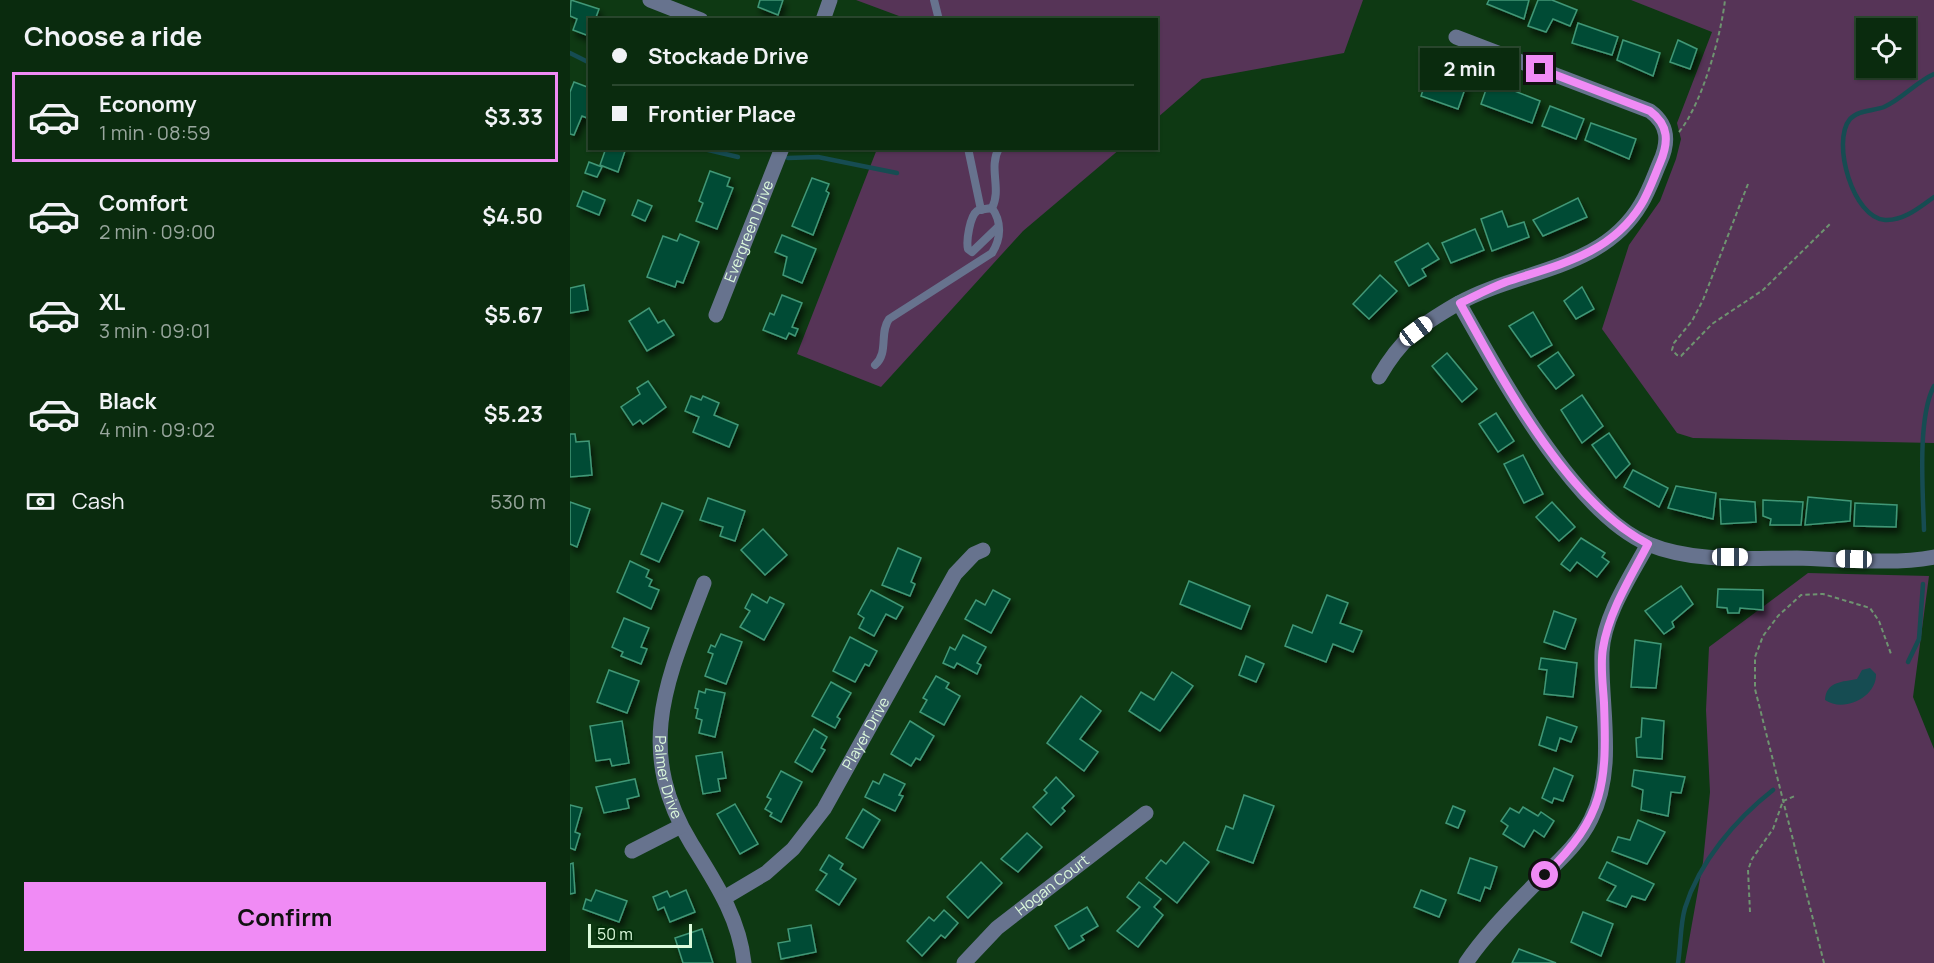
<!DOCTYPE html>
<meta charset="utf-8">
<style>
body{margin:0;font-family:Manrope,sans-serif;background:#133317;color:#f1f3f6;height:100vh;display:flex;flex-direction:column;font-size:22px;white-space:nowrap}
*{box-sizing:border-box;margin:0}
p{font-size:20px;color:#99a79e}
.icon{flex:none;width:33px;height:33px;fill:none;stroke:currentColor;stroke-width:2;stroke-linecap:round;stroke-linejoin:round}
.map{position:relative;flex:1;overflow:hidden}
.drawer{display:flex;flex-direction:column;background:#0a2b0e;width:570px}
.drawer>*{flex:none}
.hud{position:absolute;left:18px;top:18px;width:570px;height:132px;border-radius:0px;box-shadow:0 2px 4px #0004,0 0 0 2px #2a472e;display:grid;align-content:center;height:132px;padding:0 24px;background:#0a2b0e}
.tools{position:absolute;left:1286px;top:18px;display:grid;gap:12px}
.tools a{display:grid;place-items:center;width:60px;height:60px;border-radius:0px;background:#0a2b0e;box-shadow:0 2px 4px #0004,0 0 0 2px #2a472e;font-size:30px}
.scale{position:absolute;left:18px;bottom:15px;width:104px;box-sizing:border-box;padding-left:6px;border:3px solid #dcfadc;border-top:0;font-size:16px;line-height:21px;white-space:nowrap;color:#dcfadc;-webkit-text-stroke:4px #022f09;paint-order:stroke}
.end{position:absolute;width:27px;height:27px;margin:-14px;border:8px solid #f08bf5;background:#111;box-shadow:0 0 0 3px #111}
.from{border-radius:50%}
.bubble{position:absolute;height:42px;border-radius:0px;background:#0a2b0e;box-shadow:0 2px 4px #0004,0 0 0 2px #2a472e;font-size:20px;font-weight:700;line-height:42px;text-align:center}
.car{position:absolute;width:18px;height:36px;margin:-18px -9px;border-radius:8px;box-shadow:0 0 4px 2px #0007;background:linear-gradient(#fff 24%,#345 0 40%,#fff 0 76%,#345 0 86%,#fff 0)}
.hud b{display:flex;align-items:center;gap:21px;height:57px;font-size:22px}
.hud b+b{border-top:2px solid #2a472e}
.hud i{width:15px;height:15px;background:#f1f3f6}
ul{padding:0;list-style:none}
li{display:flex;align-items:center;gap:18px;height:90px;margin:0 12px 9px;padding:0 12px;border:3px solid transparent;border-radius:0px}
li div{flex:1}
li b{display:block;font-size:22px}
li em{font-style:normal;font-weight:700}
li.on{border-color:#f08bf5}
li>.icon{width:54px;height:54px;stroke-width:1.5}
h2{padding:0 24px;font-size:27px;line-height:72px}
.pay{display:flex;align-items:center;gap:15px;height:66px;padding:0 24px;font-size:22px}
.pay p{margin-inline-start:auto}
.action{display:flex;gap:12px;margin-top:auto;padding:12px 24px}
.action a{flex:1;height:69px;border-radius:0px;background:#f08bf5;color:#111;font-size:24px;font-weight:700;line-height:69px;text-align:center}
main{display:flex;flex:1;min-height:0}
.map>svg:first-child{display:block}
</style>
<main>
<section class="drawer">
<h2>Choose a ride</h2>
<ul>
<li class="on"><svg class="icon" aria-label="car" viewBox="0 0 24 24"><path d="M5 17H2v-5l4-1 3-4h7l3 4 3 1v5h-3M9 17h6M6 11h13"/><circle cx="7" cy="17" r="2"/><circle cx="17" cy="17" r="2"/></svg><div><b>Economy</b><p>1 min · 08:59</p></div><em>$3.33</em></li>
<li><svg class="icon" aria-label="car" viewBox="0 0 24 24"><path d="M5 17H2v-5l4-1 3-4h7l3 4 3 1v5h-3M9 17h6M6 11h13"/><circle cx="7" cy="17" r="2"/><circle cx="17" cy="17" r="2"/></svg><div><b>Comfort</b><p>2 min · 09:00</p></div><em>$4.50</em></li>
<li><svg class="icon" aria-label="car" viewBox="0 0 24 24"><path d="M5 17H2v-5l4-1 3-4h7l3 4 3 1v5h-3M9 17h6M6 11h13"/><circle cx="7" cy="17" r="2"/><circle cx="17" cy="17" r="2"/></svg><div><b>XL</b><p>3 min · 09:01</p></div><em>$5.67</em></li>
<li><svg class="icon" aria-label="car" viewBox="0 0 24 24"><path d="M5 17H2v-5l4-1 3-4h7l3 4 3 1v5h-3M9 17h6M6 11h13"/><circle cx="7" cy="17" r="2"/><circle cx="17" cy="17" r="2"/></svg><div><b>Black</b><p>4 min · 09:02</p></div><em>$5.23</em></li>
</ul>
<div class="pay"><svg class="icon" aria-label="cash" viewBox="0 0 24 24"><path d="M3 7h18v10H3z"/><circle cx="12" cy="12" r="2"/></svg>Cash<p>530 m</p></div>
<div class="action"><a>Confirm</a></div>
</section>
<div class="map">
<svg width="1364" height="963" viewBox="0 0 1364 963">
<defs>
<filter id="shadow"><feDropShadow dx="3" dy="5.5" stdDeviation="3" flood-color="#0009"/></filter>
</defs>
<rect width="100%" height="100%" fill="#0e3913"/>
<!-- green -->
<g fill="#563457" fill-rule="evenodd">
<path d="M286,0h507l-19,53 -142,26 -45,39 -1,-98 -249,-1z"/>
<path d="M1061,0h303v443l-241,-5 -16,-5 -75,-104 27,-84 31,-44 16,-42 5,-20 -4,-16 35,-91zM1296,28h39v40h-39z"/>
<path d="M307,149h243l-97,82 -142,156 -84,-33z"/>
<path d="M1238,573l121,3 -16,121 21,52v214h-249l18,-101 7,-70 -4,-82 3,-63z"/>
</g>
<!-- water -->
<path fill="#164c52" d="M1300,668l6,6c1,23 -32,39 -51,26 1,-19 18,-18 32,-21l5,-9z"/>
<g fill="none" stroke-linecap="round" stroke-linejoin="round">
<!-- stream -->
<g stroke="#164c52" stroke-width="4.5">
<path d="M0,53l20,10"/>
<path d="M1364,74c-18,8 -32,25 -50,33 -11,4 -26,3 -34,12 -19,23 3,99 35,101 19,1 35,-13 49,-23"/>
<path d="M130,148l38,9"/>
<path d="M218,158l30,-1 79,16"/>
<path d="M1354,530c-1,-38 -7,-112 10,-144"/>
<path d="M1338,662l11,-23 4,-55"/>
<path d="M1108,963c3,-18 2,-38 7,-55 14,-46 51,-89 88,-118"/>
</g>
</g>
<!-- building -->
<g fill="#064b36" stroke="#409877" stroke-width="1.5" filter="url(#shadow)">
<path d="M1,0l28,9 -4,11h-5l-1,16 -16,-6 4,-11 -7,-3z"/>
<path d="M190,0h23l-5,15 -20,-8z"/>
<path d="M919,0h40l-5,19 -37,-15z"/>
<path d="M968,0h14l25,10 -7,16 -17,-7 -7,13 -18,-6z"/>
<path d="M1008,23l40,14 -6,18 -40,-12z"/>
<path d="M1053,40l37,13 -7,23 -36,-16z"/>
<path d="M1108,40l19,9 -7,20 -20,-7z"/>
<path d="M869,77l27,9 -8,23 -37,-13 6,-18 10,4z"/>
<path d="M919,81l51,20 -8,22 -51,-19z"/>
<path d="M4,82l16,6v24l-3,6 -5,-2 -8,19 -4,-1v-42z"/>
<path d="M980,106l34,13 -8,20 -34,-13z"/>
<path d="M1021,123l45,16 -7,20 -44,-19z"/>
<path d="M36,148h20l-8,24 -18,-7z"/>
<path d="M19,162l13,5 -5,10 -12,-4z"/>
<path d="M140,171l20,7 -3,8 6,2 -16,41 -21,-8 7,-18 -4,-2z"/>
<path d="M242,178l17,6 -3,7 3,2 -16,42 -21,-9z"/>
<path d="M13,191l22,9 -6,15 -22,-9z"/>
<path d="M1008,198l9,19 -44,19 -10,-16z"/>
<path d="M68,200l14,6 -7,15 -13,-6z"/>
<path d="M932,211l6,16 16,-5 5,15 -37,14 -11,-32z"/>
<path d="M905,229l9,21 -33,13 -9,-20z"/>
<path d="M110,234l19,8 -16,41 -6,-2 -2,6 -28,-10 16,-41 14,5z"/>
<path d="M212,235l34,14 -14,34 -19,-8 4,-18 -12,-5z"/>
<path d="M858,243l11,16 -17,10 4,7 -17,10 -14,-24z"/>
<path d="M810,275l17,16 -28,28 -16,-15z"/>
<path d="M14,285l4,25 -18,3v-25z"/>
<path d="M1012,287l12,22 -18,10 -12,-18z"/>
<path d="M212,295l20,8 -10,24 6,2 -3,7 -6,-3 -3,6 -23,-9 7,-17 4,2z"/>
<path d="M79,308l9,15 6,-3 10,15 -27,16 -18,-30z"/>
<path d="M963,312l19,33 -21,12 -22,-31z"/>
<path d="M988,352l16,23 -18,14 -18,-23z"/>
<path d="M877,353l30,36 -15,13 -30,-36z"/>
<path d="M78,381l18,26 -23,17 -3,-4 -7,5 -12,-18 19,-13 -3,-6z"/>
<path d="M1012,395l21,31 -21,17 -21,-33z"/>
<path d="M121,396l10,4 2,-4 16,7 -5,12 24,10 -9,22 -36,-15 6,-15 -14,-6z"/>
<path d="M926,413l18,28 -16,11 -19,-28z"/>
<path d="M1039,433l21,31 -14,14 -24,-33z"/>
<path d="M0,434h5l1,8 13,-1 3,34 -22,2z"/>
<path d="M953,455l20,39 -19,9 -20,-39z"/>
<path d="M1063,470l35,18 -9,19 -35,-20z"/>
<path d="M1106,486l40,7 -3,26 -45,-11z"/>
<path d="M1238,497l43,4 -1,20 -45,4z"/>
<path d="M138,498l37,13 -10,30 -15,-5 3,-9 -23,-7z"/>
<path d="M1150,499l35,3 1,20 -35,2z"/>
<path d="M1193,500l40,2 -2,23h-31l1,-6 -8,-3z"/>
<path d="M0,502l20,7 -13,38 -7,-3z"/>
<path d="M982,502l23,25 -16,14 -23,-24z"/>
<path d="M92,503l21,8 -24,51 -18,-8z"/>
<path d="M1285,503l42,2 -1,22 -42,-1z"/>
<path d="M193,529l24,26 -22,20 -24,-25z"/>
<path d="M1011,538l24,15 -3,4 7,5 -12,15 -20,-15 -7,9 -9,-7z"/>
<path d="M328,548l23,10 -10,24 4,2 -5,12 -28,-11z"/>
<path d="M60,561l19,9 -3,7 6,3 -3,6 10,4 -8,19 -34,-17z"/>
<path d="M619,581l61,25 -9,23 -61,-25z"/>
<path d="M1111,586l12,18 -21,18 2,5 -10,7 -19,-23z"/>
<path d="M1148,589l45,1v20l-23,-2 -1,5h-11l-1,-5 -10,-1z"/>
<path d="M301,590l32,17 -7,12 -10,-5 -12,22 -15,-8 5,-10 -6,-4z"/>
<path d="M423,590l17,9 -19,34 -26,-14 11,-19 9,5z"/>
<path d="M182,594l15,9 3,-6 14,7 -20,36 -24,-13 10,-16 -5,-3z"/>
<path d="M757,595l21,8 -8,20 22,8 -9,21 -20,-8 -7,18 -41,-16 8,-21 19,8z"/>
<path d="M984,611l22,8 -11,30 -21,-7z"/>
<path d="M54,618l25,10 -8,19 6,2 -6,15 -20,-8 2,-4 -11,-5z"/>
<path d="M151,634l21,8 -16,42 -21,-8 8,-22 -5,-2 3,-7 4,2z"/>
<path d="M393,635l23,12 -9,16 4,2 -4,9 -20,-11 -3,5 -11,-5 7,-16 5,3z"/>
<path d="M280,637l27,14 -8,15 -4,-2 -10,18 -22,-11z"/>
<path d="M1065,640l26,4 -5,44 -25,-1z"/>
<path d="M676,656l18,8 -8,18 -17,-7z"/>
<path d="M971,658l36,5 -4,34 -29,-3 3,-24 -8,-1z"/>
<path d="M39,670l30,11 -12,32 -30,-11z"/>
<path d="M602,672l21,14 -33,45 -31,-20 12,-19 13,8z"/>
<path d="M366,676l13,7 -3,5 14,8 -16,29 -24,-13 7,-12 -4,-2z"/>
<path d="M261,682l20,11 -14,24 3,2 -5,9 -23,-12z"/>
<path d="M136,689l19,4 -10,44 -16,-4 3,-13 -6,-2 2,-9 -3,-1 4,-17 6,2z"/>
<path d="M511,696l20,15 -21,28 18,13 -14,19 -37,-28z"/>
<path d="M977,717l30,10 -6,15 -11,-4 -4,13 -17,-6z"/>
<path d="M1072,718l22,3 -2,38 -25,-2 -1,-19 5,-1z"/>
<path d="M52,721l7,42 -17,3 -2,-7 -14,2 -6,-35z"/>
<path d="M340,721l24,15 -14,24 -4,-2 -5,8 -20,-12z"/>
<path d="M244,729l13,8 -6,11 4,2 -13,22 -17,-10z"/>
<path d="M152,752l4,26 -8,1 2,12 -17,3 -7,-38z"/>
<path d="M984,768l19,8 -10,25 -9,-3 -2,5 -10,-5z"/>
<path d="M1064,770l51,7 -4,16 -10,-1 -3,24 -27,-6 2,-20 -11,-4z"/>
<path d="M211,771l21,11 -21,40 -11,-6 2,-3 -7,-4 6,-10 -4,-2z"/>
<path d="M314,774l21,10 -6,11 4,1 -8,15 -30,-14 8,-16 6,3z"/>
<path d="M486,777l18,19 -12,12 3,3 -14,14 -18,-18 14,-14 -3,-3z"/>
<path d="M65,779l4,17 -12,3 2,9 -25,5 -8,-26z"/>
<path d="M674,795l30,11 -21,57 -36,-13 9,-24 7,3z"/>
<path d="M165,804l23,40 -18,10 -23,-40z"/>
<path d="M0,805l12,3 -7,24 5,2 -5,16 -5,-2z"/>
<path d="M883,806l12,5 -7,17 -12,-5z"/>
<path d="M953,807l15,9 3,-4 13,9 -10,16 -10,-7 -10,17 -21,-13 5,-8 -7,-5 9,-13 9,5z"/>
<path d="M293,809l17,11 -17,28 -17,-10z"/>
<path d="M1068,820l27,12 -18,32 -35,-13 6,-14 12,3z"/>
<path d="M457,833l15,14 -24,25 -17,-13z"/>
<path d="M614,842l25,20 -32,41 -31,-25 15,-18 5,4z"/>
<path d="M259,855l14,9 -3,5 16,10 -17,26 -23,-15 11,-16 -7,-4z"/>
<path d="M900,858l27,9 -7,22 -5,-2 -5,14 -22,-8z"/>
<path d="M411,862l21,21 -34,35 -21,-21z"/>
<path d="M1037,862l47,22 -9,16 -13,-4 -6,11 -19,-7 9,-14 -17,-8z"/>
<path d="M3,863l2,30 -5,1v-30z"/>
<path d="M569,882l22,17 -7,8 9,8 -25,32 -21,-16 23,-24 -13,-10z"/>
<path d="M26,890l31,11 -8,21 -36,-13 3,-10 5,2z"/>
<path d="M116,890l9,22 -25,10 -6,-15 -6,3 -5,-13 14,-6 3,6z"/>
<path d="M851,890l25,10 -7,17 -25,-10z"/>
<path d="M517,907l11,19 -17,10 3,4 -15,9 -14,-23z"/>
<path d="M374,910l14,13 -13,15 -4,-3 -19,21 -15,-15 22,-24 5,4z"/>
<path d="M1013,912l30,12 -12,32 -30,-14z"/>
<path d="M241,925l5,27 -35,7 -3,-16 12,-2 -2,-12z"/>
<path d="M132,929l11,34h-30l-8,-25z"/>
<path d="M949,949l37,14h-44z"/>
</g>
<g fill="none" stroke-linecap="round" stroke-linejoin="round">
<!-- path -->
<g stroke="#6e9370" stroke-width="2" stroke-dasharray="4.5 3" stroke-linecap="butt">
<path d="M1109,132c23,-28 42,-96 46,-132"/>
<path d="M1178,184l-45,116 -11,21 -18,22 -2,7 5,5 4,1 31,-32 51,-34 68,-67"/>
<path d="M1180,912l-2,-42 4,-11 21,-30 10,-28 12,-5"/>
<path d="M1254,963l-69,-274v-32l8,-21 15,-20 23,-21 22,-1 47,14 9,13 12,33"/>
</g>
<!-- lane -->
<g stroke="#67738e" stroke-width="8">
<path d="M364,0l5,20"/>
<path d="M398,148l13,62"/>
<path d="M422,208c-4,1 -11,1 -15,3 -7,5 -11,30 -9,38l4,3 26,-25"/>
<path d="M422,208c10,-19 -4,-40 7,-60"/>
<path d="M305,365c14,-12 4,-32 14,-46l103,-66c9,-14 10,-31 0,-45"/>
</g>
<!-- street -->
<g stroke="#67738e" stroke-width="15">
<path d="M80,0l51,20"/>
<path d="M253,20l7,-20"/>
<path d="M889,303c40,70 114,209 189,241 46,19 100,14 149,14 43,1 95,7 137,-1"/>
<path id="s1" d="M146,315l66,-167"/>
<path d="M809,377c22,-38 40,-51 78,-73 62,-35 145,-33 184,-100 8,-13 13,-28 19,-42 9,-20 9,-37 -10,-51l-194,-74"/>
<path id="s2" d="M134,583c-36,95 -71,164 -13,260 24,39 48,74 53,120"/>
<path d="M62,851l49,-25"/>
<path id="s3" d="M154,898l42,-25 27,-24 31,-40 131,-235 19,-20 9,-4"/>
<path id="s4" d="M394,963l33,-35 149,-115"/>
<path d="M896,963c19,-28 43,-52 66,-76 21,-21 46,-41 59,-68 26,-52 9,-112 11,-167 2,-37 29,-76 46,-108"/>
</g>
</g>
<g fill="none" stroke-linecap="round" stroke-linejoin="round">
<!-- route -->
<path stroke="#f08bf5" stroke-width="8" d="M970,69l110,42c19,14 19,31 10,52 -6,14 -11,29 -19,42 -31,50 -84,60 -135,77 -16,6 -31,14 -46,21 43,78 107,199 188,241 -17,33 -39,67 -45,104 -3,17 0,37 1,55 3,81 1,113 -59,172"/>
</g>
<g text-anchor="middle" stroke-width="5" stroke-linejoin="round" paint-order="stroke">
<!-- street labels -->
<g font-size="15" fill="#dcfadc" stroke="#022f09">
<text dy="5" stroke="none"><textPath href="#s1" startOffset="90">Evergreen Drive</textPath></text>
<text dy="5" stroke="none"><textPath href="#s3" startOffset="222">Player Drive</textPath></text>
<text dy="5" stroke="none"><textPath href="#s2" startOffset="202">Palmer Drive</textPath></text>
<text dy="5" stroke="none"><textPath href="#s4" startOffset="118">Hogan Court</textPath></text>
</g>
</g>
</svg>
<div class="tools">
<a><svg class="icon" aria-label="locate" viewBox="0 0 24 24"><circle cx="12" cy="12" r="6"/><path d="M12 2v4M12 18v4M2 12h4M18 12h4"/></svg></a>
</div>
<div class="scale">50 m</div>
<i class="end from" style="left:975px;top:875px"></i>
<i class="end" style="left:970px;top:69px"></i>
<div class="bubble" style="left:850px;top:48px;width:99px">2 min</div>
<i class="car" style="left:846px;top:331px;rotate:53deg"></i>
<i class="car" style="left:1160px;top:557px;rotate:90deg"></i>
<i class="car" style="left:1284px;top:559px;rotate:271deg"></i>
<div class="hud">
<b><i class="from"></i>Stockade Drive</b>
<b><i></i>Frontier Place</b>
</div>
</div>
</main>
